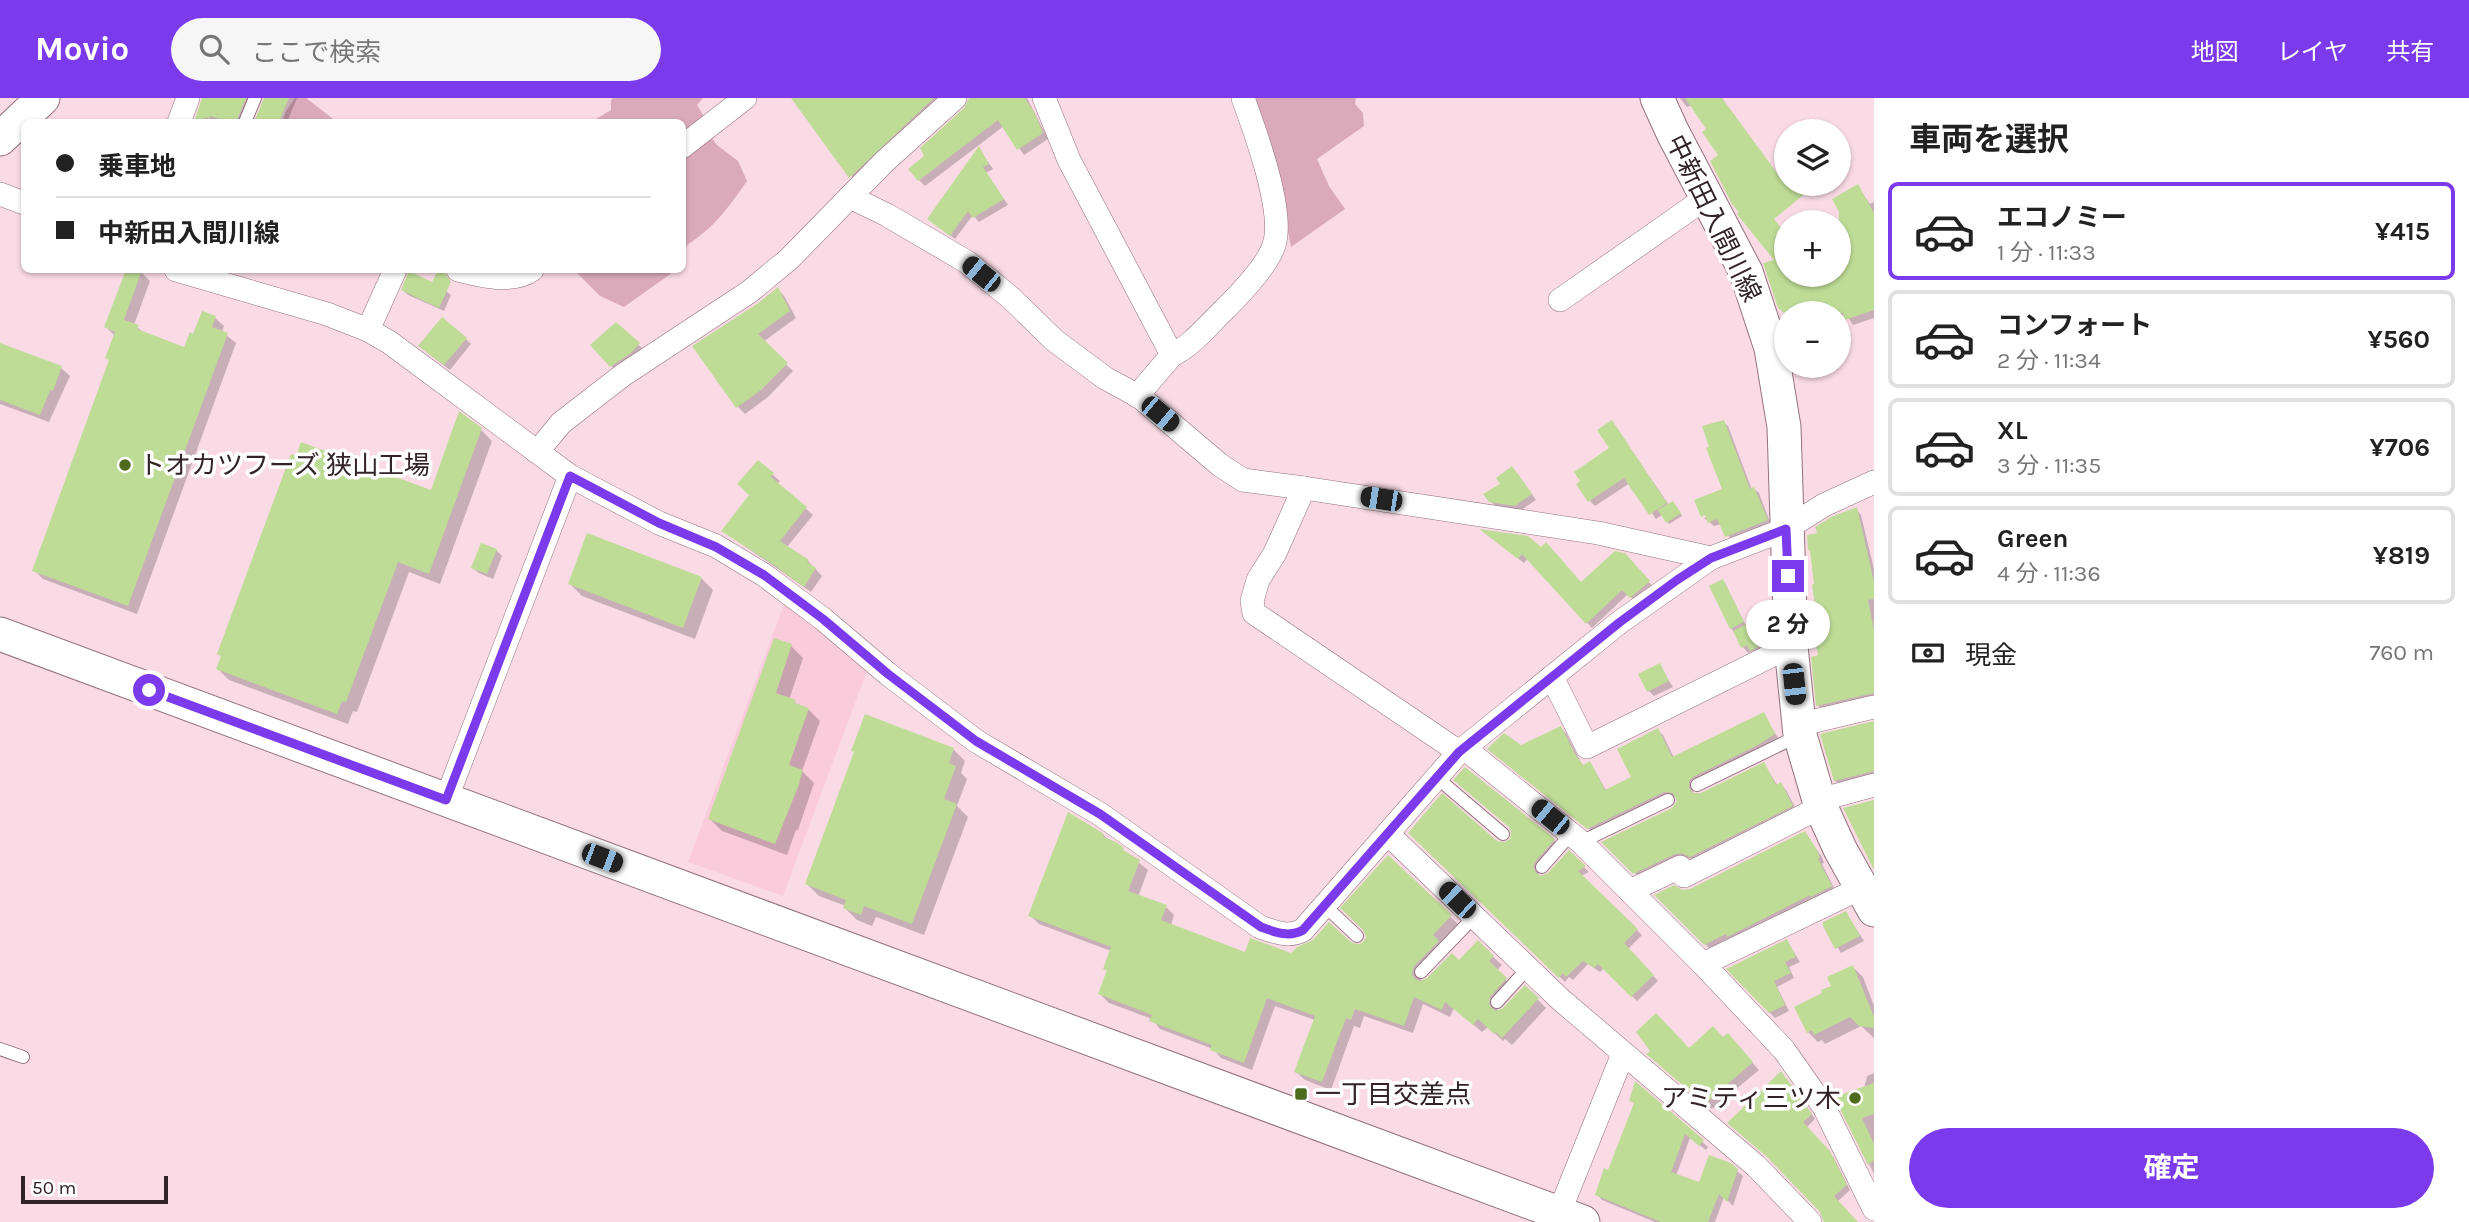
<!DOCTYPE html>
<html lang="ja">
<meta charset="utf-8">
<style>
body{margin:0;font-family:Karla,"Noto Sans JP",sans-serif;background:#f6f6f6;color:#222;height:100vh;display:flex;flex-direction:column;font-size:26px;white-space:nowrap}
*{box-sizing:border-box;margin:0}
p{font-size:23px;color:#767676}
.icon{flex:none;width:38px;height:38px;fill:none;stroke:currentColor;stroke-width:2;stroke-linecap:round;stroke-linejoin:round}
.map{position:relative;flex:1;overflow:hidden}
.sheet{display:flex;flex-direction:column;background:#fff;width:595px}
.sheet>*{flex:none}
.guide{position:absolute;left:21px;top:21px;width:665px;height:154px;border-radius:10px;box-shadow:0 2px 5px #0004;display:grid;align-content:center;height:154px;padding:0 35px;background:#fff}
.tools{position:absolute;left:1774px;top:21px;display:grid;gap:14px}
.tools a{display:grid;place-items:center;width:77px;height:77px;border-radius:50%;background:#fff;box-shadow:0 2px 5px #0004;font-size:35px}
.scale{position:absolute;left:21px;bottom:18px;width:147px;box-sizing:border-box;padding-left:7px;border:4px solid #312328;border-top:0;font-size:19px;line-height:24px;white-space:nowrap;color:#312328;-webkit-text-stroke:5px #fff;paint-order:stroke}
.end{position:absolute;width:32px;height:32px;margin:-16px;border:9px solid #7c3aed;background:#fff;box-shadow:0 0 0 4px #fff}
.from{border-radius:50%}
.bubble{position:absolute;height:49px;border-radius:24px;background:#fff;box-shadow:0 2px 5px #0004;font-size:23px;font-weight:700;line-height:49px;text-align:center}
.car{position:absolute;width:21px;height:42px;margin:-21px -10px;border-radius:9px;box-shadow:0 0 5px 2px #0007;background:linear-gradient(#222 24%,#8ab4d8 0 40%,#222 0 76%,#8ab4d8 0 86%,#222 0)}
.guide b{display:flex;align-items:center;gap:24px;height:66px;font-size:26px}
.guide b+b{border-top:2px solid #e0e0e0}
.guide i{width:18px;height:18px;background:#222}
ul{padding:0;list-style:none}
li{display:flex;align-items:center;gap:21px;height:98px;margin:0 14px 10px;padding:0 21px;border:4px solid #e0e0e0;border-radius:10px}
li div{flex:1}
li b{display:block;font-size:26px}
li em{font-style:normal;font-weight:700}
li.selected{border-color:#7c3aed}
li>.icon{width:63px;height:63px;stroke-width:1.5}
h2{padding:0 35px;font-size:32px;line-height:84px}
.pay{display:flex;align-items:center;gap:18px;height:77px;padding:0 35px;font-size:26px}
.pay p{margin-inline-start:auto}
.primary-button{display:flex;gap:14px;margin-top:auto;padding:14px 35px}
.primary-button a{flex:1;height:80px;border-radius:42px;background:#7c3aed;color:#fff;font-size:28px;font-weight:700;line-height:80px;text-align:center}
header{display:flex;align-items:center;gap:42px;box-sizing:border-box;height:98px;padding:0 35px;background:#7c3aed;color:#fff}
header strong{font-size:33px}
nav{display:flex;gap:38px;margin-inline-start:auto;font-size:24px}
.search{width:490px;height:63px;background:#f6f6f6;display:flex;align-items:center;gap:18px;box-sizing:border-box;padding:0 24px;border-radius:38px;color:#767676;font-size:26px}
main{display:flex;flex:1;min-height:0}
.map>svg:first-child{display:block}
</style>
<header>
<strong>Movio</strong>
<div class="search"><svg class="icon" aria-label="search" viewBox="0 0 24 24"><circle cx="10" cy="10" r="6"/><path d="M15 15l6 6"/></svg>ここで検索</div>
<nav><a>地図</a><a>レイヤ</a><a>共有</a></nav>
</header>
<main>
<div class="map">
<svg width="1874" height="1124" viewBox="0 0 1874 1124">
<rect width="100%" height="100%" fill="#fadbe5"/>
<!-- built -->
<path fill="#faccdb" d="M786,501l83,67 -86,230 -95,-34z"/>
<!-- green -->
<g fill="#dbaaba">
<path d="M295,0h11l31,24h-55l4,-11z"/>
<path d="M613,0h90l-6,7 6,10 -1,10 15,20 21,16 9,20c-19,27 -31,45 -60,64l-4,18 -1,-141h-91l20,-12v-10z"/>
<path d="M1250,0h106l-1,6 8,9 1,13 -47,33 12,27 16,23 -54,38 -16,-78z"/>
<path d="M574,172h102l-52,37 -24,-11z"/>
</g>
<!-- shadow -->
<g fill="#0003">
<path d="M202,0h52l-11,24h-47l7,-20z"/>
<path d="M265,0h32l-10,24h-31z"/>
<path d="M792,0h154l-90,84z"/>
<path d="M970,0h57l21,41 -24,16 -20,-29 -79,60 -6,-6 8,-24 43,-52z"/>
<path d="M1680,0h42l60,83 5,-4v7h28l-61,46 -46,-101 -16,-24 -5,2z"/>
<path d="M979,51l14,20 -7,4 22,32 -29,17 -6,-7 -18,24 -21,-16z"/>
<path d="M1857,88l13,18 4,-2v116l-21,7 -8,-12 -6,7v-7l-52,1 -7,-7 7,-32h52z"/>
<path d="M128,172l13,2 9,9 -16,44 12,9 39,15 10,-13 20,-18 9,8 -2,6 14,11 -99,271 -94,-35 -9,-9 76,-209 5,-25 -9,-9z"/>
<path d="M778,191l6,7 12,22 -33,24 30,29 -25,26 -23,17 -7,-7 20,-102z"/>
<path d="M403,192l43,1 5,4 -7,16 -36,-16z"/>
<path d="M616,226l27,25 -27,22 -24,-26z"/>
<path d="M466,241l5,5 -21,26 -25,-19z"/>
<path d="M0,247l61,23 9,8 -21,46 -49,-18z"/>
<path d="M1612,324l57,83h6l7,11 -13,8 -7,-9 -6,4 -26,-36 -35,23 -5,-5 22,-52z"/>
<path d="M1723,324l5,4 24,64 2,-1 5,4 12,32 -39,16 -11,-17 -7,2 -10,-8 10,-4 11,-24z"/>
<path d="M481,332l11,11 -52,143 -31,-12 -52,140 -4,-1 -5,13 -119,-44 -11,-11 4,-11 -3,-4 213,-161z"/>
<path d="M758,364l22,19 -3,3 36,31 -26,32 21,14 14,15 -11,16 -88,-61 28,-36z"/>
<path d="M1517,375l19,27 -15,10 -25,-4 -6,-5 12,-17z"/>
<path d="M1856,411l5,6 13,54v130l-51,12 -5,-6 2,-79 -4,-40 3,-52z"/>
<path d="M1487,436l94,50 43,-29 30,33 -18,14 -8,-8 -36,34 -64,-70 -4,5z"/>
<path d="M496,452l6,6 -9,23 -14,-6 -6,-5z"/>
<path d="M701,480l12,12 -18,49 -113,-43 -12,-12z"/>
<path d="M1725,485l21,43 9,-5 6,6 10,21 -14,7 -4,-4 -5,2 -5,-6 -12,-19z"/>
<path d="M791,548l12,12 -14,42 19,9 12,12 -18,50 12,12 -16,47h-2l-9,25 -65,-24 -12,-12z"/>
<path d="M1659,567l14,22 -19,9 -5,-5z"/>
<path d="M1763,617l16,24 -85,47 -1,8 8,1 63,-31 14,22 3,-1 5,5 11,21 -101,51 -7,-4 -9,1 -40,19 -36,-35 69,-34 6,-7 -2,-5h-7l-76,36 -99,-79 26,-7 39,-19 6,5 17,33 6,-3 5,6 13,23 27,-14 23,-48 6,5 11,23z"/>
<path d="M1874,625v54l-33,9 -6,-5z"/>
<path d="M953,651l12,12 -4,12 6,6 -10,27 11,11 -44,118 -48,-18 -4,9 -15,-6 -12,-12 1,-2 -27,-10 -12,-12z"/>
<path d="M1411,735l95,11 48,-4 5,5 -19,22 -2,9 11,-1 20,-22 20,19 -8,4 61,59 -14,14 30,32 -21,20 -33,-33 -4,4 -12,-8 -15,16 -4,-3 -4,5z"/>
<path d="M1805,735l17,24 2,6 -2,1 14,28 -125,58 -54,-54 34,-6z"/>
<path d="M1103,737l45,35 -10,27 28,10 8,8 -3,10 75,29 46,1 59,-11 8,2 8,-8 21,-81 71,68 -37,50 -1,7 38,-19 19,-20 24,22 -6,6 18,17 -16,17 -1,7 7,-2 21,-23 21,21 -34,37 -7,-6 -2,2 -15,-14 -6,5 -28,-24 -4,9 -27,-13 -10,29 -49,-17 -4,12 -6,-2 -23,64 -26,-10 -9,-8 19,-52 -40,-14 -23,64 -31,-12 -8,-9 -53,-20 -8,-10 -43,-16 -9,-9 8,-22 -3,-4 6,-17 -72,-27 -9,-9z"/>
<path d="M1846,815l18,28 -23,12 -17,-28z"/>
<path d="M1787,843l13,21 -11,5 5,11 -17,9 12,24 -14,7 -46,-49z"/>
<path d="M1853,869l10,10 11,29v32l-13,-12 -36,18 -3,-4 -4,2 -10,-10 25,-45z"/>
<path d="M1723,942l11,2 25,28 -47,39 -56,-48z"/>
<path d="M1874,975v101l-38,-76 28,-9 3,-13z"/>
<path d="M1786,980l29,41 -9,9 28,30 16,32 -13,12 19,20h-31z"/>
<path d="M1636,986l72,63 -2,3 -16,-12 -14,38 24,9 30,-20 13,11 -10,30 -9,-9 -9,25h-60l-53,-22 -5,-6 12,-22 26,-68 -4,-4z"/>
</g>
<!-- building -->
<g fill="#bedc96">
<path d="M202,0h44l-10,24h-7l-19,-6 -1,3 -4,-2 -2,5h-9z"/>
<path d="M264,0h25l-10,24h-25z"/>
<path d="M791,0h143l-85,80z"/>
<path d="M969,0h56l10,16 8,19 -26,17 -19,-30 -80,61 -10,-12 16,-13 -4,-8 44,-40z"/>
<path d="M1685,0h37l63,86h13l8,9 -32,26 13,16v40h52v-63l-7,-13 26,-15 16,29v97l-29,10 -2,-7h-59l-6,-5 -15,-45 11,-3 -37,-46 2,-2 -7,-8 -22,-43 8,-6 -16,-23 4,-3z"/>
<path d="M979,48l10,18 -6,3 21,32 -31,19 -5,-7 -18,25 -23,-17z"/>
<path d="M126,172h16l-18,50 15,5 -2,4 47,18 6,-15 3,2 9,-23 14,5 -4,11 16,6 -100,273 -96,-35 77,-211 -4,-2 10,-26 -11,-5z"/>
<path d="M438,172l6,2 7,10 -12,26 -38,-18 8,-19 23,11z"/>
<path d="M778,189l12,24 -32,23 30,29 -27,27 -25,18 -44,-62 65,-42z"/>
<path d="M442,219l25,21 -23,27 -26,-19z"/>
<path d="M616,224l24,21 -9,10 -21,14 -20,-22z"/>
<path d="M0,245l62,23 -9,25 -3,-1 -10,25 -40,-15z"/>
<path d="M459,313l23,17 -53,146 -31,-12 -52,140 -4,-1 -5,13 -121,-45 5,-13 -4,-2 31,-84 43,-116 5,2 5,-14 130,48z"/>
<path d="M1612,322l55,83 -18,12 -25,-37 -36,24 -12,-18 4,-3 -6,-9 35,-24 -12,-18z"/>
<path d="M1724,322l26,69 4,-2 14,33 -43,17 -8,-18 -9,4 -3,-8 -4,2 -7,-17 28,-11 -16,-41 3,-1 -7,-21z"/>
<path d="M758,362l16,13 -3,4 36,30 -27,34 29,19 -2,2 9,6 -12,19 -33,-24 -50,-32 28,-36 -12,-11z"/>
<path d="M1512,368l20,28 -17,12 -26,-4 -6,-8 17,-10 -4,-6z"/>
<path d="M1673,403l8,12 -15,10 -8,-13z"/>
<path d="M1857,409l17,75v17l-6,1 6,30v63l-58,13 -5,-49 7,-2 -6,-29 6,-1 -6,-40 2,-1 -4,-34h-2l-1,-15 10,-2 -2,-6 16,-10z"/>
<path d="M1479,431l49,7 13,11 5,-5 35,40 34,-31 10,2 25,28 -20,17 -8,-8 -36,34 -64,-70 -4,5z"/>
<path d="M587,435l115,44 -19,51 -115,-44z"/>
<path d="M481,445l16,6 -10,25 -16,-6z"/>
<path d="M1723,481l21,43 -14,7 -21,-43z"/>
<path d="M1756,521l11,23 -17,9 -3,-6 -6,3 -8,-17z"/>
<path d="M774,540l18,6 -16,49 20,7 -1,3 14,5 -20,57 14,5 -4,12h1l-25,62 -67,-25z"/>
<path d="M1660,565l9,18 -22,11 -9,-18z"/>
<path d="M1764,614l11,22 -19,12 -63,31 -4,4v7l4,5h8l63,-31 12,23 5,-3 12,24 -103,51 -8,-4 -7,1 -42,20 -32,-32 71,-34 5,-7 -4,-8 -9,-1 -77,37 -100,-80 17,-16 17,12 40,-19 14,28 8,11 7,-4 15,29 26,-13 -14,-28 41,-21 14,29z"/>
<path d="M865,616l89,34 -5,15 7,3 -12,33 13,5 -45,120 -48,-18 -3,9 -18,-7 3,-8 -41,-16 49,-132 -3,-1z"/>
<path d="M1874,623v50l-40,10 -14,-47z"/>
<path d="M1465,669l90,72 -20,23 -2,4 3,7 5,3 7,-3 21,-23 17,16 -8,5 60,58 -14,14 30,32 -23,22 -33,-33 -4,4 -11,-7 -17,16 -3,-4 -4,5 -151,-145 34,-40 55,48 8,1 5,-3 1,-7 -2,-5 -56,-47z"/>
<path d="M1874,702v70l-31,-62z"/>
<path d="M1068,714l36,22 -1,3 13,5 8,6 -1,2 17,10 -12,31 39,14 -6,15 84,32 5,-14 41,15 6,-6 16,-7 16,-18 23,21 7,1 4,-2 3,-5 -3,-7 -23,-22 48,-53 64,60 -19,20 6,6 -25,25 -2,8 3,5 5,2 7,-3 25,-25 7,7 19,-20 16,16 -5,5 18,17 -17,19 -1,7 2,4 5,3 7,-3 22,-23 14,13 -37,40 -6,-6 -2,2 -16,-15 -5,6 -28,-23 -3,8 -28,-13 -10,29 -49,-17 -4,11 -5,-2 -24,64 -28,-10 21,-56 -48,-18 -23,65 -34,-13 2,-5 -63,-24 3,-6 -54,-21 9,-24 -4,-1 8,-22 -83,-31z"/>
<path d="M1805,733l12,19 3,8 -2,1 14,27 -21,11 -1,-2 -83,42 -1,-3 -22,11 -50,-50 20,-10 8,5 8,-1z"/>
<path d="M1846,813l14,25 -25,13 -12,-23v-4z"/>
<path d="M1787,841l9,18 -11,5 6,11 -17,8 11,24 -16,8 -43,-44z"/>
<path d="M1853,867l21,52v11l-15,-2 -9,-9 -36,18 -2,-5 -5,3 -13,-26 28,-14 -1,-3 10,-4 -4,-9z"/>
<path d="M1656,915l33,35 24,-22 10,11 5,-4 25,29 -48,42 -59,-50 4,-3 -14,-19z"/>
<path d="M1781,973l31,43 -9,8 27,29 17,34 -13,11 24,26h-34l-4,-10 -54,-56 -39,-33z"/>
<path d="M1635,983l69,59 -5,6 -14,-12 -14,38 28,10 10,-27 22,8 7,6 -11,33 -8,-8 -11,28h-47l-66,-27 9,-27 4,2 26,-67 -5,-2z"/>
<path d="M1874,985v31l-12,4 12,26v16l-6,5 -34,-68z"/>
</g>
<g fill="none" stroke-linecap="round" stroke-linejoin="round">
<defs>
<g id="lane">
<path d="M245,24l10,-24"/>
<path d="M1436,679l67,57"/>
<path d="M1697,687l103,-50"/>
<path d="M1581,744l87,-42"/>
<path d="M1542,769l29,-33"/>
<path d="M1325,808l32,30"/>
<path d="M1421,874l53,-55"/>
<path d="M1497,904l31,-34"/>
<path d="M0,951l23,8"/>
</g>
<g id="street">
<path d="M1044,0l25,62 103,195 -35,41"/>
<path d="M179,24l9,-24"/>
<path d="M682,49l63,-49"/>
<path d="M0,96l24,9"/>
<path d="M850,99l37,18 80,47 44,36 43,42 51,38 35,19 80,68 23,15 61,8 -29,65 -17,27 -6,21 2,12 205,139"/>
<path d="M176,172l151,44 41,16 21,12 181,134 89,47 57,23 48,29 59,44 65,55 88,67 124,73 160,113c15,5 29,11 43,3l156,-178 161,-130 91,-64 75,-29 38,-24 50,-23"/>
<path d="M458,172c23,6 53,14 74,0"/>
<path d="M1560,202l147,-103"/>
<path d="M368,232l27,-60"/>
<path d="M1172,257c21,-10 36,-30 53,-46 15,-15 43,-44 49,-64 11,-33 -19,-114 -31,-147"/>
<path d="M537,354l24,-29 62,-48 126,-83 40,-33 96,-98 70,-63"/>
<path d="M1304,390l294,45 113,25"/>
<path d="M1552,579l35,70 204,-101"/>
<path d="M1798,627l76,-18"/>
<path d="M1464,650l117,94 122,122 81,86 40,57 50,102"/>
<path d="M446,702l124,-324"/>
<path d="M1819,702l55,-15"/>
<path d="M1388,736l172,165 196,167 54,56"/>
<path d="M1630,793l50,-24 4,9 137,-69"/>
<path d="M1703,866l158,-76"/>
<path d="M1559,1115l64,-159"/>
</g>
<g id="secondary">
<path d="M1657,0l16,35 73,139 25,76 13,79 7,219 9,89 21,72 19,42 34,61"/>
<path d="M0,41l43,-41"/>
<path d="M0,536l1583,588"/>
</g>
</defs>
<!-- lane casing -->
<use href="#lane" stroke="#93717c" stroke-width="14"/>
<!-- street casing -->
<use href="#street" stroke="#93717c" stroke-width="24"/>
<!-- secondary casing -->
<use href="#secondary" stroke="#93717c" stroke-width="35"/>
<!-- lane -->
<use href="#lane" stroke="#fff" stroke-width="12"/>
<!-- street -->
<use href="#street" stroke="#fff" stroke-width="23"/>
<!-- secondary -->
<use href="#secondary" stroke="#fff" stroke-width="33"/>
</g>
<g fill="none" stroke-linecap="round" stroke-linejoin="round">
<!-- route -->
<path stroke="#7c3aed" stroke-width="9" d="M149,592l297,110 124,-324 89,47 57,24 48,28 59,44 65,55 88,67 124,73 161,113c14,5 28,11 42,3l156,-178 161,-130 57,-42 34,-22 75,-29 2,47"/>
</g>
<!-- markers -->
<g fill="#4d6a1d" stroke="#fff" stroke-width="2.5">
<circle cx="125" cy="367" r="7"/>
<rect x="1294" y="989" width="14" height="14" rx="3.5"/>
<circle cx="1855" cy="1000" r="7"/>
</g>
<g text-anchor="middle" stroke-width="7" stroke-linejoin="round" paint-order="stroke">
<!-- street labels -->
<g font-size="26" fill="#312328" stroke="#fff">
<text transform="translate(1714 120) rotate(64)" y="9">中新田入間川線</text>
</g>
<!-- poi labels -->
<g font-size="26" fill="#312328" stroke="#fff" text-anchor="start">
<text x="139" y="376">トオカツフーズ 狭山工場</text>
<text x="1315" y="1005">一丁目交差点</text>
<text x="1841" y="1009" text-anchor="end">アミティ三ツ木</text>
</g>
</g>
</svg>
<div class="tools">
<a><svg class="icon" aria-label="layers" viewBox="0 0 24 24"><path d="M12 4l9 5-9 5-9-5zM3 14l9 5 9-5"/></svg></a>
<a>+</a>
<a>−</a>
</div>
<div class="scale">50 m</div>
<i class="end from" style="left:149px;top:592px"></i>
<i class="end" style="left:1788px;top:478px"></i>
<div class="bubble" style="left:1746px;top:502px;width:84px">2 分</div>
<i class="car" style="left:981px;top:176px;rotate:309deg"></i>
<i class="car" style="left:1160px;top:316px;rotate:130deg"></i>
<i class="car" style="left:1381px;top:401px;rotate:279deg"></i>
<i class="car" style="left:1794px;top:586px;rotate:174deg"></i>
<i class="car" style="left:1550px;top:719px;rotate:309deg"></i>
<i class="car" style="left:602px;top:760px;rotate:111deg"></i>
<i class="car" style="left:1457px;top:802px;rotate:314deg"></i>
<div class="guide">
<b><i class="from"></i>乗車地</b>
<b><i></i>中新田入間川線</b>
</div>
</div>
<section class="sheet">
<h2>車両を選択</h2>
<ul>
<li class="selected"><svg class="icon" aria-label="car" viewBox="0 0 24 24"><path d="M5 17H2v-5l4-1 3-4h7l3 4 3 1v5h-3M9 17h6M6 11h13"/><circle cx="7" cy="17" r="2"/><circle cx="17" cy="17" r="2"/></svg><div><b>エコノミー</b><p>1 分 · 11:33</p></div><em>¥415</em></li>
<li><svg class="icon" aria-label="car" viewBox="0 0 24 24"><path d="M5 17H2v-5l4-1 3-4h7l3 4 3 1v5h-3M9 17h6M6 11h13"/><circle cx="7" cy="17" r="2"/><circle cx="17" cy="17" r="2"/></svg><div><b>コンフォート</b><p>2 分 · 11:34</p></div><em>¥560</em></li>
<li><svg class="icon" aria-label="car" viewBox="0 0 24 24"><path d="M5 17H2v-5l4-1 3-4h7l3 4 3 1v5h-3M9 17h6M6 11h13"/><circle cx="7" cy="17" r="2"/><circle cx="17" cy="17" r="2"/></svg><div><b>XL</b><p>3 分 · 11:35</p></div><em>¥706</em></li>
<li><svg class="icon" aria-label="car" viewBox="0 0 24 24"><path d="M5 17H2v-5l4-1 3-4h7l3 4 3 1v5h-3M9 17h6M6 11h13"/><circle cx="7" cy="17" r="2"/><circle cx="17" cy="17" r="2"/></svg><div><b>Green</b><p>4 分 · 11:36</p></div><em>¥819</em></li>
</ul>
<div class="pay"><svg class="icon" aria-label="cash" viewBox="0 0 24 24"><path d="M3 7h18v10H3z"/><circle cx="12" cy="12" r="2"/></svg>現金<p>760 m</p></div>
<div class="primary-button"><a>確定</a></div>
</section>
</main>
